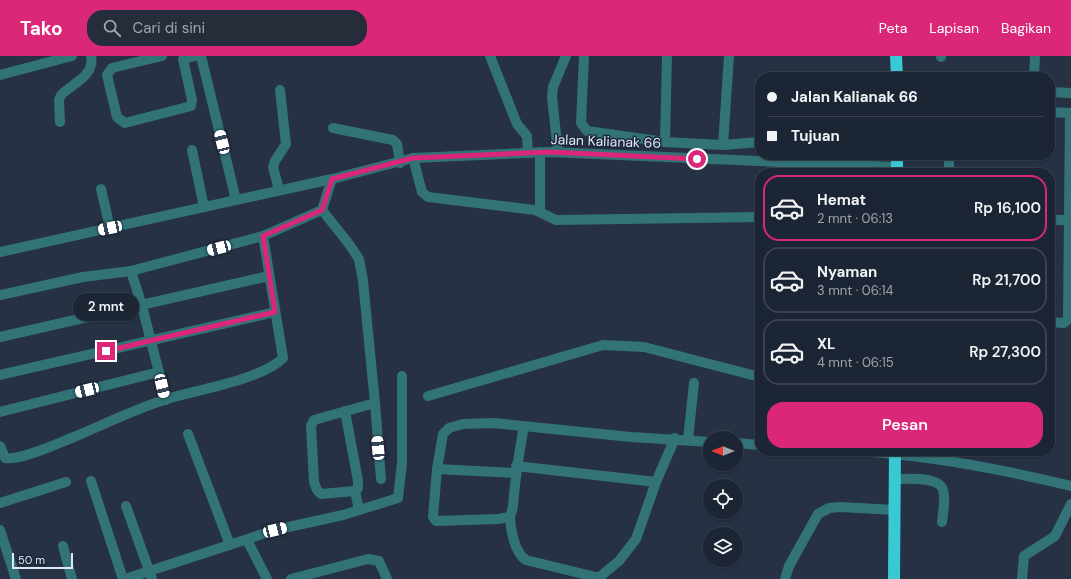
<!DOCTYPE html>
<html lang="id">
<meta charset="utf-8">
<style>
body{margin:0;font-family:"DM Sans",sans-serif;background:#252d3b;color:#f1f3f6;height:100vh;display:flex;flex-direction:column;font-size:15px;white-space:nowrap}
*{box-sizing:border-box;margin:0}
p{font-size:13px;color:#a0a5ac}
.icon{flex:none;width:22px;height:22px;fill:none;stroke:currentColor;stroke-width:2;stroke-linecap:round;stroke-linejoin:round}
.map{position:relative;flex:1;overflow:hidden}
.details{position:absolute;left:755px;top:112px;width:300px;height:288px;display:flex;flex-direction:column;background:#1c2533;border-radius:16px;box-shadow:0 1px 3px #0004,0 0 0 1px #3a424e}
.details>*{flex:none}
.guide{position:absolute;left:755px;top:16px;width:300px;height:88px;border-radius:16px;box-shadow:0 1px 3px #0004,0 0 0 1px #3a424e;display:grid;align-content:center;height:88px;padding:0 12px;background:#1c2533}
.needle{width:26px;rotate:270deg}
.buttons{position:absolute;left:703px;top:375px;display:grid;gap:8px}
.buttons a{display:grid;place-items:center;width:40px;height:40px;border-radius:50%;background:#1c2533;box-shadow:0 1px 3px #0004,0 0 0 1px #3a424e;font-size:20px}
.scale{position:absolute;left:12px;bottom:10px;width:61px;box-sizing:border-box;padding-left:4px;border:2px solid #dfe7f4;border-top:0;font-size:11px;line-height:14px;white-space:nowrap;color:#dfe7f4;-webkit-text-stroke:3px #1c273a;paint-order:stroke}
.end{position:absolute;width:18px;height:18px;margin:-9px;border:5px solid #db2777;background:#fff;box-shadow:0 0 0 2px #fff}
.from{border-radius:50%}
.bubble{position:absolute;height:28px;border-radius:14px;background:#1c2533;box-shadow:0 1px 3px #0004,0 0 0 1px #3a424e;font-size:13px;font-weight:600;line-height:28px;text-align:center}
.car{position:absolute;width:12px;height:24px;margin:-12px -6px;border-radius:5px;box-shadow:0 0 3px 1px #0007;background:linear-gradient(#fff 24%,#345 0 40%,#fff 0 76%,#345 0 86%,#fff 0)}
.guide b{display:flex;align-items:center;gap:14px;height:38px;font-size:15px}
.guide b+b{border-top:1px solid #3a424e}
.guide i{width:10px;height:10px;background:#f1f3f6}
ul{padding:7px 0 0;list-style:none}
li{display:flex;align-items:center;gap:12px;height:66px;margin:0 8px 6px;padding:0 4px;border:2px solid #3a424e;border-radius:16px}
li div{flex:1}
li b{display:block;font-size:15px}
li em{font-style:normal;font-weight:600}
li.on{border-color:#db2777}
li>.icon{width:36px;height:36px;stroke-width:1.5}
.cta{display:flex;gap:8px;margin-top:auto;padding:8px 12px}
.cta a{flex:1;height:46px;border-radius:16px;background:#db2777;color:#fff;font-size:16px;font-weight:600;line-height:46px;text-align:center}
header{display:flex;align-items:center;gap:24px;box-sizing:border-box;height:56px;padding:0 20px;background:#db2777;color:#fff}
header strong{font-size:19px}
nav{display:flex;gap:22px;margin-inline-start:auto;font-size:14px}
.search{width:280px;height:36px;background:#252d3b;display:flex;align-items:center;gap:10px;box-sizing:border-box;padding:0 14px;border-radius:16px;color:#a0a5ac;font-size:15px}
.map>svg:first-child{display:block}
</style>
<header>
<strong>Tako</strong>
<div class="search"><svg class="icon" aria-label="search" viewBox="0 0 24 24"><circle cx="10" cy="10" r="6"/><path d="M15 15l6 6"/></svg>Cari di sini</div>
<nav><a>Peta</a><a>Lapisan</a><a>Bagikan</a></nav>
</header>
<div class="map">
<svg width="1071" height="523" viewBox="0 0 1071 523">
<rect width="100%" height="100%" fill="#263144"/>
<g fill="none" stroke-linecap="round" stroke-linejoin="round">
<!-- minor -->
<g stroke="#327378" stroke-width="10">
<path d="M162,0l-50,12 -5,7 10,42 8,6 66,-17 1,-6 -9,-41 12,-3"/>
<path d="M201,0l35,144"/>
<path d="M490,0l27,68 10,12 1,17"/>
<path d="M584,0l-3,67 6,8 78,11 58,3 37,-3"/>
<path d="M941,1v-1"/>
<path d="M0,19l72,-19"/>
<path d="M1034,21l1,-21"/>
<path d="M1050,36l21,1"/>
<path d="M1050,56l21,1"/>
<path d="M60,66l-1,-22 2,-5c12,-12 34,-19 30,-39"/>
<path d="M333,72l60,12 4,4 3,19"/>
<path d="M665,86l2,-86"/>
<path d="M723,89l6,-89"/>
<path d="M192,94l12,57"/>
<path d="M558,96l-6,-55 1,-10 13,-31"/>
<path d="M949,99v18"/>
<path d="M413,102l9,34 6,5 107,13 21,10 204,-3"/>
<path d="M332,123l-10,31 27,34 10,15 4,22 12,122 -61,17 -3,6 3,56 3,8 4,4 34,-3 3,-3v-7l-13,-70"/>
<path d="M101,133l9,39"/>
<path d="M279,134l-6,-23 2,-6 11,-17 -6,-54"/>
<path d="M540,154v-58"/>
<path d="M1050,164h19"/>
<path d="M0,196l332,-73 81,-21 136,-6 348,15"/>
<path d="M131,215l11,35 24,94"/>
<path d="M0,239l83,-18 48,-6 132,-35 59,-26"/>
<path d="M1050,266l14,1 4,-4 2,-206"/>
<path d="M0,281l269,-61"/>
<path d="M0,319l275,-63"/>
<path d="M428,340l175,-51 41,2 116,30"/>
<path d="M375,347l6,76"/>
<path d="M0,356l159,-40"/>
<path d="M524,370c-5,27 -9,53 -11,80 0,4 -3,8 -3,12 1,14 5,35 16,42l74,18"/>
<path d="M188,378l42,111"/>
<path d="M688,384l6,-57"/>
<path d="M736,387l24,2"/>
<path d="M0,390l5,12c15,3 54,-15 69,-21 31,-13 61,-28 93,-38 30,-9 96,-20 116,-41l-20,-122"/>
<path d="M856,395c73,4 145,18 215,35"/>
<path d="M516,410l140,16"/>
<path d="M437,413l6,-35 6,-6 14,-4 31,-1 137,14 79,5"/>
<path d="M896,423c11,0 43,-3 47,11 3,9 0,22 -1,32"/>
<path d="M91,425l32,98"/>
<path d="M355,435l4,19"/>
<path d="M0,447l66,-21"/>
<path d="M126,450l26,73"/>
<path d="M510,461l-12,2 -62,2 -3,-4 4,-48 78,4"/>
<path d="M0,474l16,49"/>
<path d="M247,484l20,39"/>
<path d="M63,490l9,33"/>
<path d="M125,523l150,-49 68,-15 55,-17 4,-35v-87"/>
<path d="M291,523l77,-20 11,2 8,18"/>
<path d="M597,523l22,-18 17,-22 20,-57 19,-44"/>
<path d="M785,523l4,-13 29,-52 11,-6 11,-1 55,3"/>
<path d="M1022,523l2,-23 31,-20 16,-32"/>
</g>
<!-- highway -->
<g stroke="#39c9d4" stroke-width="12">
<path d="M896,0l1,21"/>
<path d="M897,99v18"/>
<path d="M894,523l1,-128"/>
</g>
</g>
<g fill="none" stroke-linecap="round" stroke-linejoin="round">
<!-- route -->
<path stroke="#db2777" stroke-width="5" d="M106,295l169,-39 -12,-76 59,-26 10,-31 81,-21 136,-6 148,7"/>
</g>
<g text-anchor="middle" stroke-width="3" stroke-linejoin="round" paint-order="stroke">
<!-- street labels -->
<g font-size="14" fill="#dfe7f4" stroke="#1c273a">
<text transform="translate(606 85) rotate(2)" y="5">Jalan Kalianak 66</text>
</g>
</g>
</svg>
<div class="buttons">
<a><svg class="needle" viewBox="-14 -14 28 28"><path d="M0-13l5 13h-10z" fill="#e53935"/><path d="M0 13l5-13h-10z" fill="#a0a5ac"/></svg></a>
<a><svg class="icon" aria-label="locate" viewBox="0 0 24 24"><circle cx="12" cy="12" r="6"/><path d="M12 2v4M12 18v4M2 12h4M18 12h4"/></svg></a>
<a><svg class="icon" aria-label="layers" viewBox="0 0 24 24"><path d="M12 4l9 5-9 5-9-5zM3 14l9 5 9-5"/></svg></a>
</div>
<div class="scale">50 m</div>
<i class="end from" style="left:697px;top:103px"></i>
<i class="end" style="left:106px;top:295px"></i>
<div class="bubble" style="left:73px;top:237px;width:66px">2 mnt</div>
<i class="car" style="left:222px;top:86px;rotate:346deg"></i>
<i class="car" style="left:110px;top:172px;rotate:258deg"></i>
<i class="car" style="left:219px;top:192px;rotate:255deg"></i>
<i class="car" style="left:162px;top:330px;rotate:167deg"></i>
<i class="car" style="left:87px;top:334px;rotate:256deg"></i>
<i class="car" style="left:378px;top:392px;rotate:355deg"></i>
<i class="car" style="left:275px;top:474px;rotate:76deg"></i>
<div class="guide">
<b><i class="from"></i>Jalan Kalianak 66</b>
<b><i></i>Tujuan</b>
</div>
<section class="details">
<ul>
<li class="on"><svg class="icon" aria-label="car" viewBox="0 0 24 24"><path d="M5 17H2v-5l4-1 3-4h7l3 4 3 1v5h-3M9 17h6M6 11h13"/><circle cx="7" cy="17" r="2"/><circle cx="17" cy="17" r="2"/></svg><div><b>Hemat</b><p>2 mnt · 06:13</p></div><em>Rp 16,100</em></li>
<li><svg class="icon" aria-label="car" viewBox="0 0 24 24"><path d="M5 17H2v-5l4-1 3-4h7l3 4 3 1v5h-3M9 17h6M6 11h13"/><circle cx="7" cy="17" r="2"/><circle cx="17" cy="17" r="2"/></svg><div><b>Nyaman</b><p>3 mnt · 06:14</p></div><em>Rp 21,700</em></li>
<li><svg class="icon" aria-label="car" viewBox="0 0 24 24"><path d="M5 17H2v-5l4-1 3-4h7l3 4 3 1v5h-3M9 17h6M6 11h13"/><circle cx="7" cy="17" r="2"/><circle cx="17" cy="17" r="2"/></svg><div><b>XL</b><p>4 mnt · 06:15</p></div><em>Rp 27,300</em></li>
</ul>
<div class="cta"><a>Pesan</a></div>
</section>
</div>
